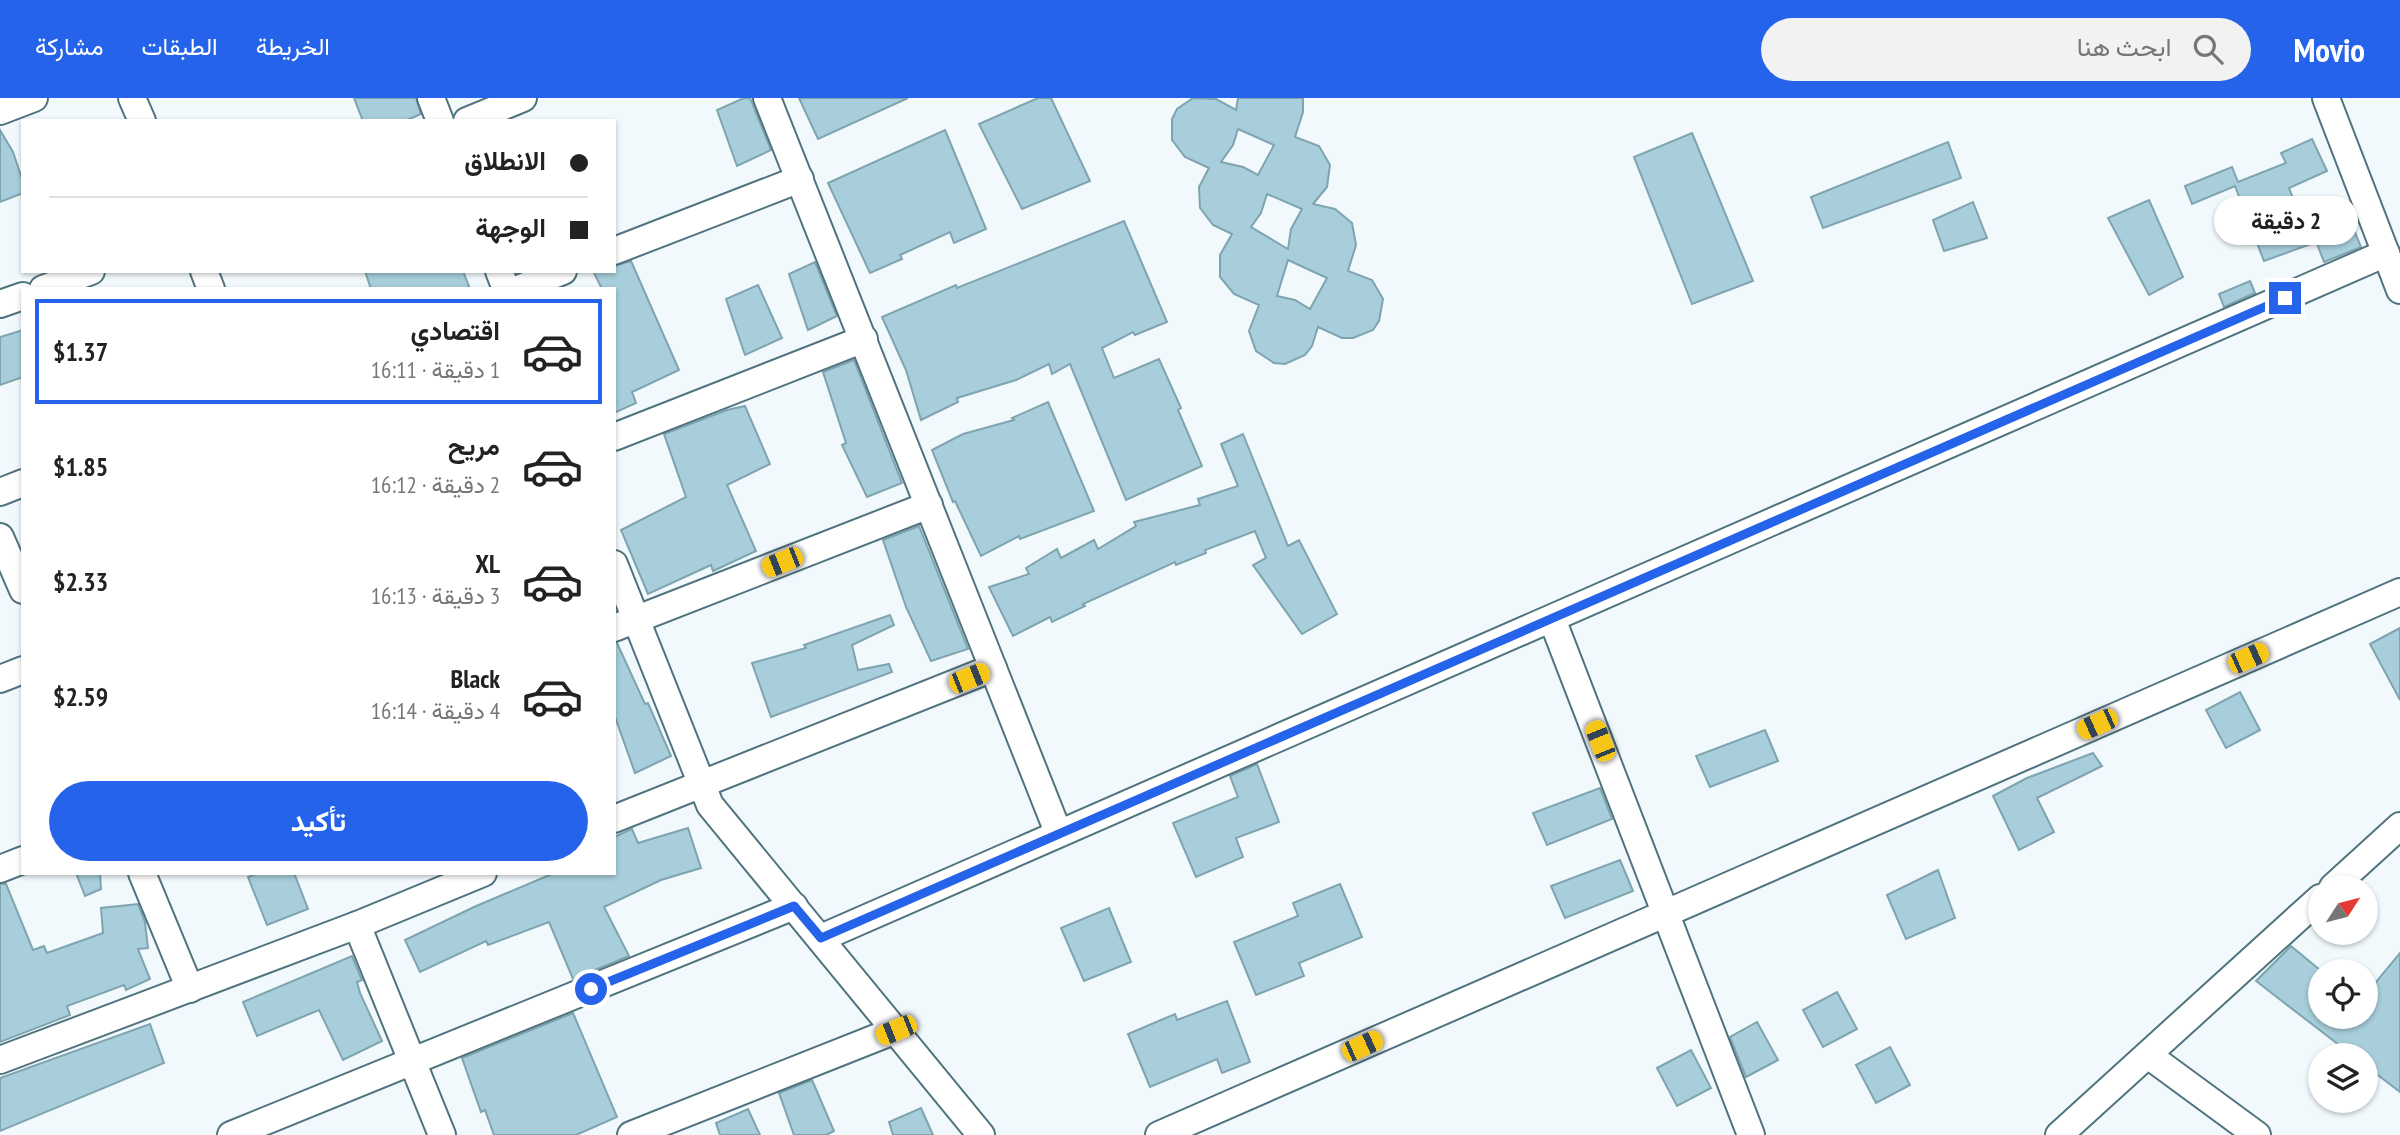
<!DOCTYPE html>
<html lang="ar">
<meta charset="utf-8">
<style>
body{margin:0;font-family:"PT Sans Narrow",Vazirmatn,sans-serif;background:#f2f2f2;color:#222;direction:rtl;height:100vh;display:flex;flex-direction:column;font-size:26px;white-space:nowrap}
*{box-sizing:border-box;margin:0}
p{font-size:23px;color:#767676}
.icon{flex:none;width:38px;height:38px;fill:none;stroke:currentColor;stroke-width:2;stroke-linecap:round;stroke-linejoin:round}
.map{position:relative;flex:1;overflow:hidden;direction:ltr}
.side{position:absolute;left:21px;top:189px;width:595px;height:588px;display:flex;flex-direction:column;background:#fff;border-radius:0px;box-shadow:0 2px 5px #0004;direction:rtl}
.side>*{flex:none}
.hud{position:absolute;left:21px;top:21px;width:595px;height:154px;border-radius:0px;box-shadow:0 2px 5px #0004;direction:rtl;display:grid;align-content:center;height:154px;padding:0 28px;background:#fff}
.needle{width:46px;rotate:54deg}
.controls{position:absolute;left:2308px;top:777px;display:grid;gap:14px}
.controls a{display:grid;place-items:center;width:70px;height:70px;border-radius:50%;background:#fff;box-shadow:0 2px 5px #0004;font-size:35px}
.end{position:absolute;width:32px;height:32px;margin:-16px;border:9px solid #2563eb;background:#fff;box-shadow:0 0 0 4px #fff}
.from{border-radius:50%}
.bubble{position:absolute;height:49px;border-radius:24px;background:#fff;box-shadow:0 2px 5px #0004;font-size:23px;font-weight:700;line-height:49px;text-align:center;direction:rtl}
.car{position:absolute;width:21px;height:42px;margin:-21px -10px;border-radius:9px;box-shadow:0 0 5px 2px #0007;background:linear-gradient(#f5c518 24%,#345 0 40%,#f5c518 0 76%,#345 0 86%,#f5c518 0)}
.hud b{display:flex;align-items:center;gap:24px;height:66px;font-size:26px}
.hud b+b{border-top:2px solid #e0e0e0}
.hud i{width:18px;height:18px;background:#222}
ul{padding:12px 0 0;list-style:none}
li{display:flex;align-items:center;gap:21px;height:105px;margin:0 14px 10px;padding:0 14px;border:4px solid transparent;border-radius:0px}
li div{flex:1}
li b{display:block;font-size:26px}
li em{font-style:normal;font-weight:700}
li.selected{border-color:#2563eb}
li>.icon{width:63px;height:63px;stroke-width:1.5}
.cta{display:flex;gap:14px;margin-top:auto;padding:14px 28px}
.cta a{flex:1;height:80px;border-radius:42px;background:#2563eb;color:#fff;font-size:28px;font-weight:700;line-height:80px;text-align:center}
header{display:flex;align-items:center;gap:42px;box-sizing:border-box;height:98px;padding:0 35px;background:#2563eb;color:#fff}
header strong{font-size:33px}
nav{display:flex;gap:38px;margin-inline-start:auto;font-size:24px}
.search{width:490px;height:63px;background:#f2f2f2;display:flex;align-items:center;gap:18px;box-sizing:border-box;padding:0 24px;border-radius:38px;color:#767676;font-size:26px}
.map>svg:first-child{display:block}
</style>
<header>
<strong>Movio</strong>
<div class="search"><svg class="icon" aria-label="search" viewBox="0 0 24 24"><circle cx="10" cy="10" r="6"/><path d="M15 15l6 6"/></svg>ابحث هنا</div>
<nav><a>الخريطة</a><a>الطبقات</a><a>مشاركة</a></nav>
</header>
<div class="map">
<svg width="2400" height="1037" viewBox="0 0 2400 1037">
<rect width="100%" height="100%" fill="#f2f9fc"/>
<!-- building -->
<g fill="#a7ceda" stroke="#7ea4af" stroke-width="2" fill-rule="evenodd">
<path d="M354,0h62l5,16 -16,7h-42z"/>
<path d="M744,0h6l21,52 -34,16 -20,-56z"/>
<path d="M799,0h109l-90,41z"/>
<path d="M1038,0h13l39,83 -68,28 -43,-85z"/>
<path d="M1193,0l23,1 20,11 2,-12h65v14l-8,25 24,9 11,19 -3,22 -14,17 22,5 17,14 4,22 -8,26 24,9 11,19 -4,22 -6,9 -20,8h-11l-24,-11 -6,19 -7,9 -20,9 -11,-1 -18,-12 -7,-20 10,-26 -25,-11 -14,-17v-22l12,-21 -19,-9 -13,-17 -1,-21 10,-19 -24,-11 -13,-17v-21l5,-10zM1238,31l36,16 -16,30 -15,-8 -22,-5 12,-17zM1267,96l35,15 -11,20 -3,20 -37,-22 10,-14zM1288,162l39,18 -17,31 -15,-9 -18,-4z"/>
<path d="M0,32l13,22 10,30v11l-23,9z"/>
<path d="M945,32l41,99 -32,14 -4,-11 -50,23 2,4 -32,14 -42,-90z"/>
<path d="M1692,35l61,148 -61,23 -58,-147z"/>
<path d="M2312,41l15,32 -38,17 22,56 -47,17 -29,-75 -43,18 -7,-18 47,-19 6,15 48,-19 -5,-10z"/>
<path d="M1948,44l13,36 -138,50 -12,-31z"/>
<path d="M2149,102l34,77 -34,18 -41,-77z"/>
<path d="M1973,104l14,36 -43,13 -11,-31z"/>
<path d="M2349,120l12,29 -37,15 -11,-29z"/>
<path d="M1124,123l43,101 -32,13 -2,-3 -31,16 12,30 45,-19 22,49 -3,2 24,56 -76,34 -56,-136 -18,10 -3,-10 -33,16 -59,18 1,4 -37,18 -15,-50 -24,-53 74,-32 1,3z"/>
<path d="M631,163l48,109 -47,22 4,11 -22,10v-124h-12l-9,-18h21v-5z"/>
<path d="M815,164l22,54 -29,14 -19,-56z"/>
<path d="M365,173h98l7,18h-99z"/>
<path d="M2250,183l5,12 -31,14 -5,-13z"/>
<path d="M758,187l24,53 -37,17 -19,-56z"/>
<path d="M23,232v47l-23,8v-48z"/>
<path d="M854,262l48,123 -35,14 -25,-52 4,-2 -23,-71z"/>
<path d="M1048,304l46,109 -74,28 -1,-3 -38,20 -26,-55 -2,1 -21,-52 31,-16 51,-14 -2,-2z"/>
<path d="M745,308l25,58 -43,21 29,66 -43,20 -2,-6 -63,29 -27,-64 65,-33 -22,-63 63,-24z"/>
<path d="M1243,336l45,112 11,-6 38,74 -35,20 -49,-69 13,-7 -11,-27 -50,19 1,3 -30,12 -1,-3 -92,42 2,2 -33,16 -2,-5 -37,19 -24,-49 40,-13 -3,-6 31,-19 4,9 33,-18 4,9 38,-23 -2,-4 66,-17 -2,-6 40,-13 -17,-42z"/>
<path d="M919,428l49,123 -37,12 -25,-54 -23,-67z"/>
<path d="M890,517l4,10 -42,20 6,25 31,-6 3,8 -121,45 -19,-54 54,-15 -2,-3z"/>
<path d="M2400,530v72l-30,-56z"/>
<path d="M614,545h3l28,61 3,-1 23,53 -36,17 -21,-59z"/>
<path d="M2240,594l20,38 -34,18 -20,-38z"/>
<path d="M1765,632l13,31 -68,26 -14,-31z"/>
<path d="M2093,655l9,13 -65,32 17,34 -35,18 -26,-54 34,-18z"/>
<path d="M1257,666l22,58 -43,16 7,19 -47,20 -23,-54 65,-26 -8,-21z"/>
<path d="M1600,690l12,31 -65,26 -14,-32z"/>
<path d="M688,730l13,40 -40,12 -57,27 25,49 -56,23 -24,-57 -61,23 -2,-4 -66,31 -15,-32 69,-33 80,-34h60v-36l18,-8 6,14z"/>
<path d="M1620,762l13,31 -68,27 -14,-32z"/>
<path d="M1938,772l17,48 -49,21 -19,-44z"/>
<path d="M76,775h24l1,16 -16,7z"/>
<path d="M258,775h36l14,36 -41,16 -19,-48z"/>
<path d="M0,786h6l27,66 11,-4 3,7 56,-20 -2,-25 37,-4 7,18 3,26 -10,1 12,30 -24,11 -2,-5 -57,21 3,9 -70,27z"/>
<path d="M1340,786l22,53 -63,26 5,13 -48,19 -22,-53 64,-26 -5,-13z"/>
<path d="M1109,810l22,54 -47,19 -23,-53z"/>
<path d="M2291,848l29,24v47h46v-23l34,-41v139l-34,-26v-11h-14l-96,-74z"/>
<path d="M352,858l10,24 -5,2 3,11 22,48 -39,19 -24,-50 -62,26 -14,-34z"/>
<path d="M1837,894l20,37 -34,18 -20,-37z"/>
<path d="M1227,903l23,61 -28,11 -5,-14 -67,28 -22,-53 47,-20 2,6z"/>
<path d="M573,915l44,104 -41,18h-82l-9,-25 -4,2 -19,-54z"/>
<path d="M1757,924l21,38 -32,17 -16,-40z"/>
<path d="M150,926l14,39 -164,68v-53z"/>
<path d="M1890,949l20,38 -34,18 -20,-38z"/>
<path d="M1691,952l20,38 -34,18 -20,-38z"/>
<path d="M812,982l22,51 -8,4h-32l-15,-42z"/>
<path d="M921,1010l12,27h-40l-4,-13z"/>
<path d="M748,1011l12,26h-40l-4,-12z"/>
</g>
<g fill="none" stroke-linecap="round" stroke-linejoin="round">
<defs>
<g id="minor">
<path d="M132,0l10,23"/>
<path d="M431,0l9,23"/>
<path d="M767,0l291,734"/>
<path d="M2326,0l74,192"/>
<path d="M0,13l34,-13"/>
<path d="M467,23l56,-23"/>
<path d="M614,153l186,-72"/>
<path d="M204,173l7,18"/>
<path d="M499,173l7,18"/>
<path d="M43,191l48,-18"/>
<path d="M518,191l45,-18"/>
<path d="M0,206l23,-8"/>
<path d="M614,339l250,-98"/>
<path d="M0,394l23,-9"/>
<path d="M0,439l23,53"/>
<path d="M614,466l96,241 271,330"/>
<path d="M1552,521l199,516"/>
<path d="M614,530l315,-123"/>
<path d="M0,581l23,-9"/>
<path d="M614,721l379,-151"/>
<path d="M0,771l23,-9"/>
<path d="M142,775l48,116"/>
<path d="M2333,789l67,-61"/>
<path d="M357,827l85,210"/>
<path d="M821,840l1565,-685"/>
<path d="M2148,957l109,80"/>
<path d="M0,962l357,-135 126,-52"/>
<path d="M231,1037l563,-229"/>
<path d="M631,1037l265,-105"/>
<path d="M1159,1037l1241,-543"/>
<path d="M2059,1037l261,-237"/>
</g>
</defs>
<!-- minor casing -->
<use href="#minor" stroke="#50747f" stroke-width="30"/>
<!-- minor -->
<use href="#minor" stroke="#fff" stroke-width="26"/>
</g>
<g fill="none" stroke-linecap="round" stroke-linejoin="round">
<!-- route -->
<path stroke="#2563eb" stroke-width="9" d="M591,891l203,-83 27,32 1464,-640"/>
</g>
</svg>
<div class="controls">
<a><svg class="needle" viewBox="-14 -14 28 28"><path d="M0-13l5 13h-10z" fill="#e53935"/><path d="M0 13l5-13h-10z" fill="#767676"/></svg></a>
<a><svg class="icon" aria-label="locate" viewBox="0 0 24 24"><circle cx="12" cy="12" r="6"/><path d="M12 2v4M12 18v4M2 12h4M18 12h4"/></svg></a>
<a><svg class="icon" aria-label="layers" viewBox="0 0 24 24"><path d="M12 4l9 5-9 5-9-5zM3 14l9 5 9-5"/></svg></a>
</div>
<i class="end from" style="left:591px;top:891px"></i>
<i class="end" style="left:2285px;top:200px"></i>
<div class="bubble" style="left:2214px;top:98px;width:144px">2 دقيقة</div>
<i class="car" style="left:782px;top:464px;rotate:248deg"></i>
<i class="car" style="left:2248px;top:560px;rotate:66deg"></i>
<i class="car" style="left:969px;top:580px;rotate:68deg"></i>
<i class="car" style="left:2097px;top:626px;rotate:246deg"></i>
<i class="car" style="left:1600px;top:643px;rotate:338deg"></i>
<i class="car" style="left:896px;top:932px;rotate:248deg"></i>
<i class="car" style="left:1362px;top:948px;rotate:66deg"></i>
<div class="hud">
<b><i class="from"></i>الانطلاق</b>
<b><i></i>الوجهة</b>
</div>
<section class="side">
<ul>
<li class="selected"><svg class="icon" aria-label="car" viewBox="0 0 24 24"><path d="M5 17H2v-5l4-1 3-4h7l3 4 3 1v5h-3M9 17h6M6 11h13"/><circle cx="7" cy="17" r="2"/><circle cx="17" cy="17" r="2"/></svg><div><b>اقتصادي</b><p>1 دقيقة · 16:11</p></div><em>$1.37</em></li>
<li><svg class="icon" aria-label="car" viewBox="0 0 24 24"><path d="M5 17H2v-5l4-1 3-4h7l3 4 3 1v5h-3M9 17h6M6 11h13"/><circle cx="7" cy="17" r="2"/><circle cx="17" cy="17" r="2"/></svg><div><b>مريح</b><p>2 دقيقة · 16:12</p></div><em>$1.85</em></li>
<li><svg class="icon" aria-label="car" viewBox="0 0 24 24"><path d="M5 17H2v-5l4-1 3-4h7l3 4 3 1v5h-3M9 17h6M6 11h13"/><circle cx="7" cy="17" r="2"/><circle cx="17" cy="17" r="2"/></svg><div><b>XL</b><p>3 دقيقة · 16:13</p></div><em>$2.33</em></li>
<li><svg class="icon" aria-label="car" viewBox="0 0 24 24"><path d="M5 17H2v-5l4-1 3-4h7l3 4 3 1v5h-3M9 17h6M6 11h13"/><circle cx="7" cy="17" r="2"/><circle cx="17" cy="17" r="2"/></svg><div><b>Black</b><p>4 دقيقة · 16:14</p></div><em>$2.59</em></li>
</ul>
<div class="cta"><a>تأكيد</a></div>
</section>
</div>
